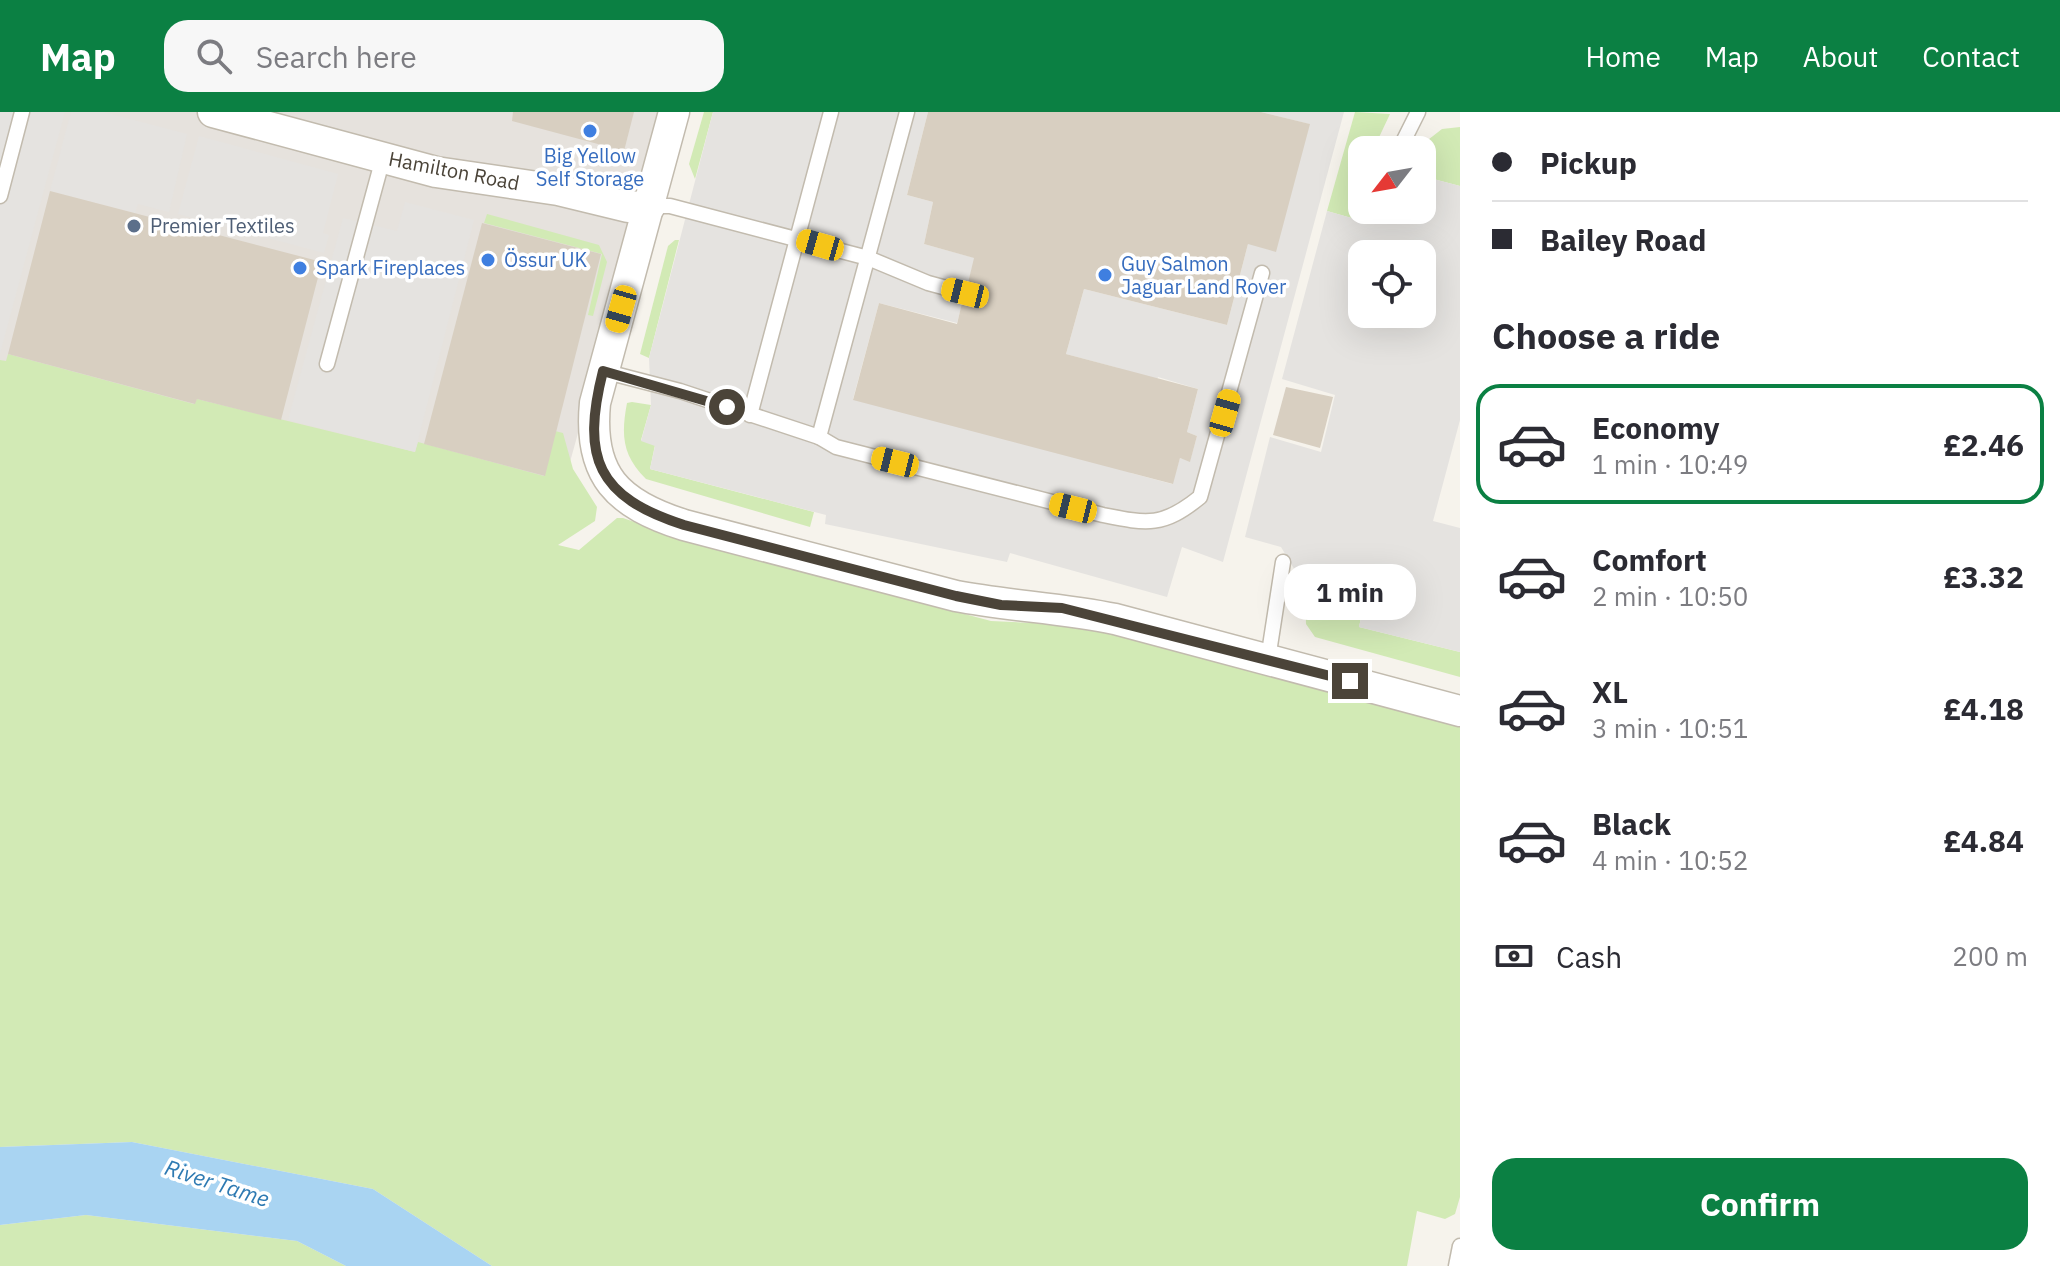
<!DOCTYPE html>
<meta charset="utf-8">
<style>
body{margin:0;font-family:"IBM Plex Sans",sans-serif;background:#f7f7f7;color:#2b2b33;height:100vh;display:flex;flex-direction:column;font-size:30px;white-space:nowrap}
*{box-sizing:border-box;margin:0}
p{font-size:26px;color:#7c7c81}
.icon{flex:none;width:44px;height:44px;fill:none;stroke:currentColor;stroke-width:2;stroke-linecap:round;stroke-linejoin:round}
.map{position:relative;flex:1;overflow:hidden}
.sheet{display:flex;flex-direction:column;background:#fff;width:600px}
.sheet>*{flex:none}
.guide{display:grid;align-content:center;height:176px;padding:0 32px;background:#fff}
.needle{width:52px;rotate:239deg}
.tools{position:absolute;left:1348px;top:24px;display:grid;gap:16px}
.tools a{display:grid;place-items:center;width:88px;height:88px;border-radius:16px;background:#fff;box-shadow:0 8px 32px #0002;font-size:40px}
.end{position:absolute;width:36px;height:36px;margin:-18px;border:10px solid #4b4439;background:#fff;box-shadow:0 0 0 4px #fff}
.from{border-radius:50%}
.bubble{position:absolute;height:56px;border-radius:24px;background:#fff;box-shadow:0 8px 32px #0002;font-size:26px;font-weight:700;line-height:56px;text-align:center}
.car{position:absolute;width:24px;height:48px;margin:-24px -12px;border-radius:10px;box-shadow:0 0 6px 2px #0007;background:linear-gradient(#f5c518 24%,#345 0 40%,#f5c518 0 76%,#345 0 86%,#f5c518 0)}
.guide b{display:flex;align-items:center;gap:28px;height:76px;font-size:30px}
.guide b+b{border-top:2px solid #e1e1e2}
.guide i{width:20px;height:20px;background:#2b2b33}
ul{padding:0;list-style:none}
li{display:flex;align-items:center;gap:24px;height:120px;margin:0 16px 12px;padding:0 16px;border:4px solid transparent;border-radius:24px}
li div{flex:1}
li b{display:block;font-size:30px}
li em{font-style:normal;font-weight:700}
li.selected{border-color:#0b8043}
li>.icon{width:72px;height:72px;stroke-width:1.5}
h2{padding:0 32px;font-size:36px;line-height:96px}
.pay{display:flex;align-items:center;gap:20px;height:88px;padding:0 32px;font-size:30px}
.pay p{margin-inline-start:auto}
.cta{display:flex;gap:16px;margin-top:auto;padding:16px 32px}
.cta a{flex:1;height:92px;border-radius:24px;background:#0b8043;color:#fff;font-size:32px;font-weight:700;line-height:92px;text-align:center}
header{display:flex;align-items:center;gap:48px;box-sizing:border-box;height:112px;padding:0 40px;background:#0b8043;color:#fff}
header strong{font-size:38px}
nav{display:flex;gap:44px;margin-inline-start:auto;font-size:28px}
.search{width:560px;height:72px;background:#f7f7f7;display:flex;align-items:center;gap:20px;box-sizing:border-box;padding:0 28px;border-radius:24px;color:#7c7c81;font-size:30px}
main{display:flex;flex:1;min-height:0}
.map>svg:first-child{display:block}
</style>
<header>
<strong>Map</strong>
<div class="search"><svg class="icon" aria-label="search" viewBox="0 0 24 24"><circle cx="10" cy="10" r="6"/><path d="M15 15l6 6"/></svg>Search here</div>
<nav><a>Home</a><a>Map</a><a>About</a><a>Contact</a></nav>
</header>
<main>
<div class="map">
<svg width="1460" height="1154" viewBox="0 0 1460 1154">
<rect width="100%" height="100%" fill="#f6f3ec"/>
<!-- industrial -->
<path fill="#e6e2dd" d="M0,0h667l-115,415 -552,-141z"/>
<!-- green -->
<g fill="#d2eab5">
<path d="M704,0h9l-18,67 -6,-15z"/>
<path d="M1355,0l35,2 -17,36h-11v43l-7,26 -28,-8z"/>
<path d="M1460,15v59l-38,-10v-26h-7l27,-21z"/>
<path d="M487,102l112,31 8,17 -14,54 -5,-1 14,-61 -118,-31z"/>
<path d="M675,128h4l-30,118 -9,-4 28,-108z"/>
<path d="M8,242l186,50 3,-5 218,53 3,-10 126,34 11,-45 8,2 10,36 24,38 -2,14 -37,24 21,5 38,-32h6l66,23 302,80 83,4 386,99v473l-5,17 -10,5 -28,-8 -10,55h-915l-119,-77 -241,-47 -132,5v-787l6,1z"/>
<path d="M632,290l19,3 -10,35 14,5 -5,24 164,43 -4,15 -164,-48c-24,-24 -25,-44 -19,-76z"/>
<path d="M1305,475l60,12 -6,28 101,25v25l-145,-40 -9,-13z"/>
<path d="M86,1103l211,26 49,25h-346v-41z"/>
</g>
<!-- parking -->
<g fill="#e5e3e0" fill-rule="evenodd">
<path d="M0,0h65l-65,242z"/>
<path d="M71,0h32l84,22 -18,78 -31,-8 -3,9 -85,-22z"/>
<path d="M713,0h215l-21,83 26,7 -9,42 51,14 -18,65 -78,-20 -26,96 265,-31 -52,-14 18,-65 143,36 21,-81 61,-120 -48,-12h83l-121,450 -41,-15 -15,50 -157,-44 -3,9 -182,-38 1,-9 -176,-46 5,-23 -14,-5 10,-36 -2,-47zM1158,265l40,12 -11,43 10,4 -7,25 -10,-3 -8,26 -41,-11z"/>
<path d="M199,24l139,38 -15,59 6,2 -5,18 -146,-39z"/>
<path d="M1422,64l38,10v234l-27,101 27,7v124l-101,-25 6,-28 -60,-12 -24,-40 -36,-10 25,-100 51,15 14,-57 -53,-16 45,-168 28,8 7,-26v17h60zM1362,142h60v60h-60z"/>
<path d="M405,90l69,18 -59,232 -127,-32 55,-202 54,13z"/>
</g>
<!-- water -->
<path fill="#a9d4f2" d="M132,1030l241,47 119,77h-146l-49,-25 -211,-26 -86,10v-78z"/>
<!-- building -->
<g fill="#d8cfc1">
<path d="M513,0h121l-10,39 -112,-30z"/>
<path d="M928,0h333l49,12 -34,128 -28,-8 -21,81 -143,-36 -18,65 132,35 -11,43 10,4 -7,26 -10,-4 -7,26 -320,-84 26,-97 78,21 5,-21 9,-2 4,-6 -7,-12 6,-25 -50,-14 9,-42 -26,-7z"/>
<path d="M50,79l272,71 -41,158 -84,-21 -2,5 -187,-50z"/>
<path d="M482,111l119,31 -56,222 -121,-32z"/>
<path d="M1286,275l47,10 -13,51 -47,-13z"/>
</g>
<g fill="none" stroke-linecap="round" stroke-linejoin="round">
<defs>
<g id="service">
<path d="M1399,38l19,-38"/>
<path d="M0,84l22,-84"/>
<path d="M650,94h20l198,52 60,25 37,10"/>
<path d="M327,252l56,-206"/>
<path d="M603,259l77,20 139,46 17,10 267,68c45,9 60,12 97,-18l62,-224"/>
<path d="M750,303l81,-303"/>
<path d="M819,325l88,-325"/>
<path d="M1268,547l15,-97"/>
<path d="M1456,1154l4,-20"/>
</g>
<g id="minor">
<path d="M213,0l223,60 122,18 70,17 22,-1"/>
<path d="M674,0l-79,291c-7,73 23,101 89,122l272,71c53,10 106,12 159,23l345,92"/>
</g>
</defs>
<!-- service casing -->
<use href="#service" stroke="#c2bbae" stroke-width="17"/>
<!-- minor casing -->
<use href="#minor" stroke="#c2bbae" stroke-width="33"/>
<!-- service -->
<use href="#service" stroke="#fff" stroke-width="14"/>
<!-- minor -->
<use href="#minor" stroke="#fff" stroke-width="30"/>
</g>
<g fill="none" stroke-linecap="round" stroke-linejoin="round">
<!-- route -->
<path stroke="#4b4439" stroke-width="10" d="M727,295l-124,-36c-22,87 -6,126 81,154l272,71 45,9 61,3 288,73"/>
</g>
<!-- markers -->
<g fill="#3f7fe0" stroke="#fff" stroke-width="3">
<circle cx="590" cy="19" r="8"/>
<circle cx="488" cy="148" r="8"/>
<circle cx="300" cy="156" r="8"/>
<circle cx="1105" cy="163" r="8"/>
</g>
<circle fill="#5c6f8a" stroke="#fff" stroke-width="3" cx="134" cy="114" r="8"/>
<g text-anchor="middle" stroke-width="7" stroke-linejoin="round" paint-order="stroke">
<!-- shop labels -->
<g font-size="20" fill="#366cbe" stroke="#fff" text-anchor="start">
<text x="590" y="51" text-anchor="middle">Big Yellow<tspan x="590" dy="23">Self Storage</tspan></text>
<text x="504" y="155">Össur UK</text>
<text x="1121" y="159">Guy Salmon<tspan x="1121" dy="23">Jaguar Land Rover</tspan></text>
<text x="316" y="163">Spark Fireplaces</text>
</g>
<!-- street labels -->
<g font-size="20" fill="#4b4439" stroke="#fff">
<text transform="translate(454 59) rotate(11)" y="7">Hamilton Road</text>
</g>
<!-- service labels -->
<g font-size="20" fill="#4e5e75" stroke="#fff" text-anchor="start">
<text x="150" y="121">Premier Textiles</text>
</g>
<!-- water labels -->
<g font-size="22" font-style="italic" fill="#2e7ab2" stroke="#fff">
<text transform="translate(217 1071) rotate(18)" y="8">River Tame</text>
</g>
</g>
</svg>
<div class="tools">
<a><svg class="needle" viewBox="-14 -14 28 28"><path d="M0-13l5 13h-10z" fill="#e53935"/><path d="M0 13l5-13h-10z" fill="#7c7c81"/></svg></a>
<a><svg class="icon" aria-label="locate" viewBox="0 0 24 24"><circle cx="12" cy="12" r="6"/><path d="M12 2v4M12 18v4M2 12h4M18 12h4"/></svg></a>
</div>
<i class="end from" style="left:727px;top:295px"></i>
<i class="end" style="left:1350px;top:569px"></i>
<div class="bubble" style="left:1284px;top:452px;width:132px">1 min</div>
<i class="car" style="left:820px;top:133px;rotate:286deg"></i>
<i class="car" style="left:965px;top:181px;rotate:284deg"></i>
<i class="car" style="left:621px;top:197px;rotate:196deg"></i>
<i class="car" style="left:1225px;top:301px;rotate:16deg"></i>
<i class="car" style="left:895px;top:350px;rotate:284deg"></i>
<i class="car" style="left:1073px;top:396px;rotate:284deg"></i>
</div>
<section class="sheet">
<div class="guide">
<b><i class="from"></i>Pickup</b>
<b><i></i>Bailey Road</b>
</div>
<h2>Choose a ride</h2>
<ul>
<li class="selected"><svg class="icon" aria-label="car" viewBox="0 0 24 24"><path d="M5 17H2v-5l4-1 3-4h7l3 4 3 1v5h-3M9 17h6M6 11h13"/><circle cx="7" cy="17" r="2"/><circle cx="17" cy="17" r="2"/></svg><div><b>Economy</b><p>1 min · 10:49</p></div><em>£2.46</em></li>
<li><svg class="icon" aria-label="car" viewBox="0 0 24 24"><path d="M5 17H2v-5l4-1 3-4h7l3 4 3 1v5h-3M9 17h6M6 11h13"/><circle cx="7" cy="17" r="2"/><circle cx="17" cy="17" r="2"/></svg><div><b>Comfort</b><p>2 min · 10:50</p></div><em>£3.32</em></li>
<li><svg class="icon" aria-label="car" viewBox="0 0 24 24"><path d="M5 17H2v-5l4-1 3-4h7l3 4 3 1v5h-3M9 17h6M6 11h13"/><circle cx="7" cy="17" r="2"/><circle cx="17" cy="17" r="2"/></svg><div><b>XL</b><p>3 min · 10:51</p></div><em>£4.18</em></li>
<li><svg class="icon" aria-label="car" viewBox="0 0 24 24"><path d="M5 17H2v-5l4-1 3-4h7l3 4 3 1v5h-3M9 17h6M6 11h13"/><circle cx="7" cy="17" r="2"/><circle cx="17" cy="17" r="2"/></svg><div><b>Black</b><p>4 min · 10:52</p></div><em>£4.84</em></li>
</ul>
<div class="pay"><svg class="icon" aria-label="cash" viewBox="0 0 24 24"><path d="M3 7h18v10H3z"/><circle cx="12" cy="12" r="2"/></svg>Cash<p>200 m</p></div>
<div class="cta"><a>Confirm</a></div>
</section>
</main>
